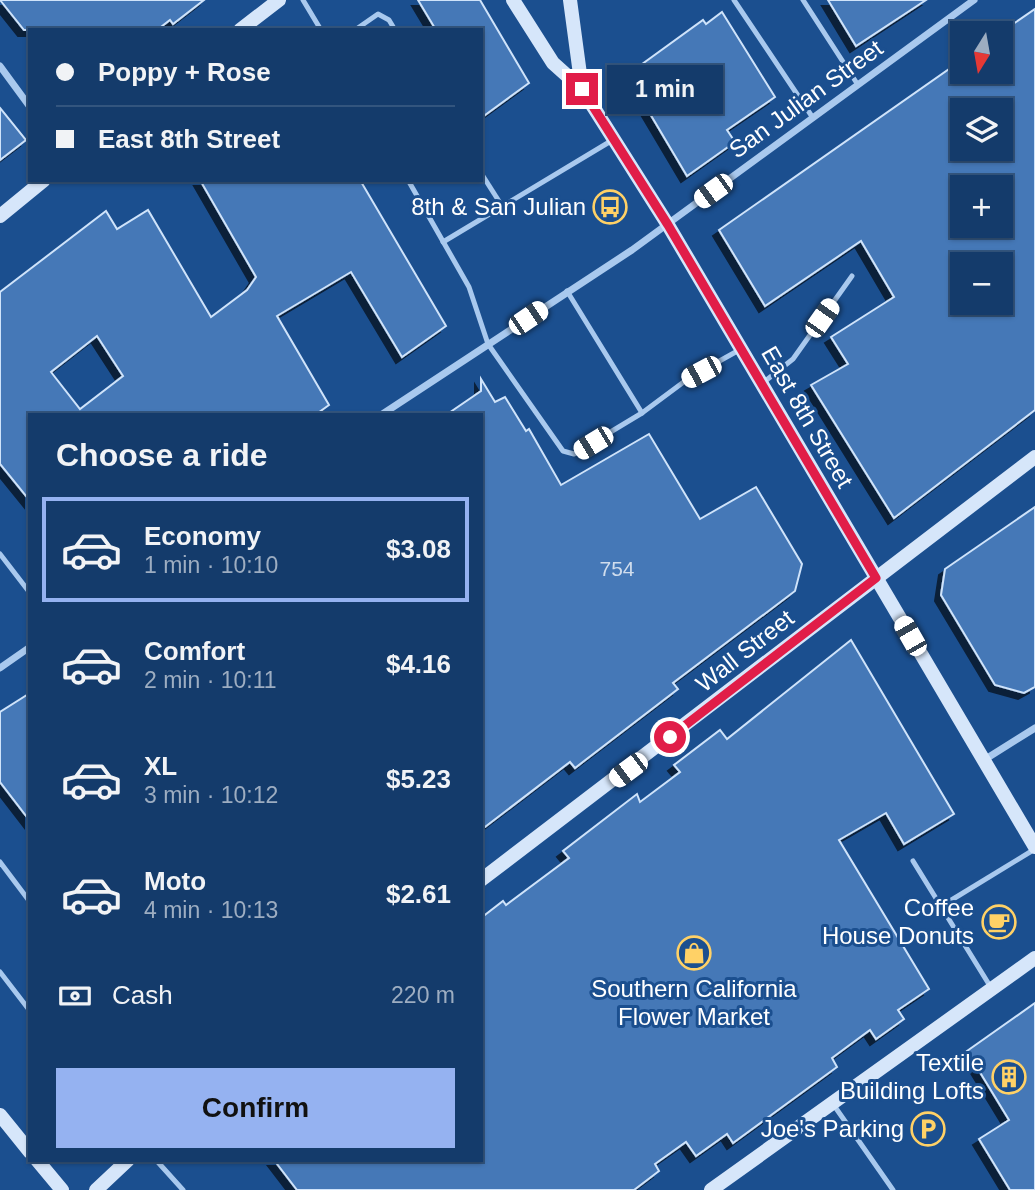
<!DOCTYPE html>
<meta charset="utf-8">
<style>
body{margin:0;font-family:Helvetica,sans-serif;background:#214673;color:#f1f3f6;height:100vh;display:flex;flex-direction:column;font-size:26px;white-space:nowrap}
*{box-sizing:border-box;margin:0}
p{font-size:23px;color:#9dadc1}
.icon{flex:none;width:38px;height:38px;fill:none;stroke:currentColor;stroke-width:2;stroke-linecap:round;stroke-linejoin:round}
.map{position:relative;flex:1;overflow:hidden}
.details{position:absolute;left:28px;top:413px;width:455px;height:749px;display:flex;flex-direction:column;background:#143b6b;border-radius:0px;box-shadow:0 2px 5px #0004,0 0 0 2px #33557e}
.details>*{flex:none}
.guide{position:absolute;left:28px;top:28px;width:455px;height:154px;border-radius:0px;box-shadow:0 2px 5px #0004,0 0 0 2px #33557e;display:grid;align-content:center;height:154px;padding:0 28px;background:#143b6b}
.needle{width:46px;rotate:191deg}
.controls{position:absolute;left:950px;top:21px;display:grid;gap:14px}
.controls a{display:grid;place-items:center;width:63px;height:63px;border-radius:0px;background:#143b6b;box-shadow:0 2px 5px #0004,0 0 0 2px #33557e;font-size:35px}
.end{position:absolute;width:32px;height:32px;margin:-16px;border:9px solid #e11d48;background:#fff;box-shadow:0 0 0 4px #fff}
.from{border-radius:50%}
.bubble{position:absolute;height:49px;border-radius:0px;background:#143b6b;box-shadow:0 2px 5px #0004,0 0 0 2px #33557e;font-size:23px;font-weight:700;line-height:49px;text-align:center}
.car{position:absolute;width:21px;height:42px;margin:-21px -10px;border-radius:9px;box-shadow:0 0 5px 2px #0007;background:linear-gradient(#fff 24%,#345 0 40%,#fff 0 76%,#345 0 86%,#fff 0)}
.guide b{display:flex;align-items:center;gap:24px;height:66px;font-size:26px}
.guide b+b{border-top:2px solid #33557e}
.guide i{width:18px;height:18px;background:#f1f3f6}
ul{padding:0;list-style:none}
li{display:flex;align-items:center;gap:21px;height:105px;margin:0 14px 10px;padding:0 14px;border:4px solid transparent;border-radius:0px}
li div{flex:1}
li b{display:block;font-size:26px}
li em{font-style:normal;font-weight:700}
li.selected{border-color:#95b2f1}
li>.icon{width:63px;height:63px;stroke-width:1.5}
h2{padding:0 28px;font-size:32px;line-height:84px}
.pay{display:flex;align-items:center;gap:18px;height:77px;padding:0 28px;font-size:26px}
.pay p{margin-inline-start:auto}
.button{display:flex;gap:14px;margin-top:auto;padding:14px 28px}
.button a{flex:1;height:80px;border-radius:0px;background:#95b2f1;color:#111;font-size:28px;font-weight:700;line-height:80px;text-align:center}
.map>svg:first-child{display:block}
</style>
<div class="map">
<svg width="1035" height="1190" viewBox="0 0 1035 1190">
<defs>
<filter id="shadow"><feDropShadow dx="-6" dy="6" stdDeviation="0" flood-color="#0009"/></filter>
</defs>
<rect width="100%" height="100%" fill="#1b4f8f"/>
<!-- building -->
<g fill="#4478b7" stroke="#cfe3fa" stroke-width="2" fill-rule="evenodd" filter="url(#shadow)">
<path d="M0,0h204l-31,24 -3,-4 -13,10h-133z"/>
<path d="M418,0h62l49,83 -48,35v-88h-45z"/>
<path d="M828,0h98l-70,46z"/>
<path d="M1035,9v401l-141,108 -83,-133 37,-21 -17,-27 63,-40 -33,-56 -96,65 -46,-76 243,-170v12h39l-1,-39zM962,110h39v39h-39zM962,187h39v39h-39zM962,264h39v39h-39z"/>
<path d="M722,12l53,85 -48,33 8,12 -48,34 -60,-101 76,-55 3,4z"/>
<path d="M0,108l26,32 -26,20z"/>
<path d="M200,180h160l86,146 -44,31 -51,-85 -74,44 52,89 -14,10h-285v86l-30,-37v-172l106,-81 11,18 31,-19 63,107 36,-27 9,-13zM97,336l26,40 -43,33 -29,-37z"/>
<path d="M481,379l14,23 10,-5 21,34 3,-2 32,56 88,-51 51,85 56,-32 46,77 -7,27 -122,92 5,6 -103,79 -5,-6 -89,68v-415h-35l35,-24z"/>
<path d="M1035,507v180l-11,6 -29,-8 -54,-90 4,-26z"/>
<path d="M851,640l103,174 -50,30 -18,-31 -47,27 90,149 -31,21 6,9 -28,20 -6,-9 -38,28 5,9 -104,76 -6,-9 -31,22 -10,-14 -31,22 4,7 -25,19h-337l-23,-30h207v-242l22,-17 3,4 63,-47 -6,-7 74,-57 3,8 40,-30 -6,-7 46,-35 7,9z"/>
<path d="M30,693v128l-30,-39v-70z"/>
<path d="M1035,1003v187h-25l-31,-51 30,-19 -42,-69z"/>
</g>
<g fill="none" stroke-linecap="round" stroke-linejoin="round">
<!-- lane -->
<g stroke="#a9c9ee" stroke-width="5">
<path d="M303,0l18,30"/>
<path d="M734,0l79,118"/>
<path d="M803,0l55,85"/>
<path d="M355,30l23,-16 11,6 6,10"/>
<path d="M481,173l21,33"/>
<path d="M408,180l61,107 19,57 75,107 11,3 68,-41"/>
<path d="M443,242l168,-101"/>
<path d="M567,291l75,122 47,-35 52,-29"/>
<path d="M764,382l29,-23 59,-83"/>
<path d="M0,554l30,39"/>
<path d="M913,861l77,125"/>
<path d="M0,862l30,40"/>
<path d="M940,907l95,-58"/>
<path d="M0,972l30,39"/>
<path d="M833,1104l60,86"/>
<path d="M156,1160l27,30"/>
</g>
<!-- street -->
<g stroke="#a9c9ee" stroke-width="7">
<path d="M0,66l30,41"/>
<path d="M381,415l251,-165 342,-250"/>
<path d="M0,668l30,-21"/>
<path d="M984,760l51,-32"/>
</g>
<!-- secondary -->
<g stroke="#d6e6fa" stroke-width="14">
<path d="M513,0l40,63 29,26"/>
<path d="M570,0l12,89 86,136 367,622"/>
<path d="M240,30l39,-30"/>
<path d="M0,216l44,-36"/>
<path d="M481,880l554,-423"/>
<path d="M0,1115l30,37"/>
<path d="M37,1160l25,30"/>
<path d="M96,1190l32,-30"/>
<path d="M711,1190l324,-232"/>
</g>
</g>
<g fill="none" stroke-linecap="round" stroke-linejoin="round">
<!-- route -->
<path stroke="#e11d48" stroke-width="9" d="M582,89l86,136 208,353 -206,159"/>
</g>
<!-- icons -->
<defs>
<symbol id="bus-ring" viewBox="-11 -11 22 22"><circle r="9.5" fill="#1b4f8f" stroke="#ffd166" stroke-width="1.5"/><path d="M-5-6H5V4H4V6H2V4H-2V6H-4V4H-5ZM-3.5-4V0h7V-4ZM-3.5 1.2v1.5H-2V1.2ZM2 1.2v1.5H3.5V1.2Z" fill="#ffd166"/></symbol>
<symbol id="cafe-ring" viewBox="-11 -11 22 22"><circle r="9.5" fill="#1b4f8f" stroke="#ffd166" stroke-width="1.5"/><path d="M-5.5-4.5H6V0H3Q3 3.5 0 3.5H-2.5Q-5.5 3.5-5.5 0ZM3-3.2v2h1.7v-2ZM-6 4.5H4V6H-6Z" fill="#ffd166"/></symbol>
<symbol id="shop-ring" viewBox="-11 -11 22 22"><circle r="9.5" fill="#1b4f8f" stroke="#ffd166" stroke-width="1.5"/><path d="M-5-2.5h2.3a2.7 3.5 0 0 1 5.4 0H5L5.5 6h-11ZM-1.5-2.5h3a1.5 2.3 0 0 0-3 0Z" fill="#ffd166"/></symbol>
<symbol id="building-ring" viewBox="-11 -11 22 22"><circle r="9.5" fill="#1b4f8f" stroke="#ffd166" stroke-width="1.5"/><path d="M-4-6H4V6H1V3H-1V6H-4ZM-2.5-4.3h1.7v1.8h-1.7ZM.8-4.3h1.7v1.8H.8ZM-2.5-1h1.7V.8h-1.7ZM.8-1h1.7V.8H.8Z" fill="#ffd166"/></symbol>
<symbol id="parking-ring" viewBox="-11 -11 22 22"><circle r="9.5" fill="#1b4f8f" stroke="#ffd166" stroke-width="1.5"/><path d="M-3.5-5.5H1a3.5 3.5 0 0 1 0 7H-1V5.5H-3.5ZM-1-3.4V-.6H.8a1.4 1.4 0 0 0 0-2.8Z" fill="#ffd166"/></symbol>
</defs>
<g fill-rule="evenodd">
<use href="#bus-ring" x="591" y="188" width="38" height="38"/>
<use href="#cafe-ring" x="980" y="903" width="38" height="38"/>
<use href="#shop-ring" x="675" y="934" width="38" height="38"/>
<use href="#building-ring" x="990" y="1058" width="38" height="38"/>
<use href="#parking-ring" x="909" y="1110" width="38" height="38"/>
</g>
<g text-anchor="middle" stroke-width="6" stroke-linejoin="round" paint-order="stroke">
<!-- number labels -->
<g font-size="21" fill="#d0dded">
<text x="617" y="576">754</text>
</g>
<!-- street labels -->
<g font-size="24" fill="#fff" stroke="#1b4f8f">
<text transform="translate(806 99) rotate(-36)" y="8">San Julian Street</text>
<text transform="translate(807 417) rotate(60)" y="8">East 8th Street</text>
<text transform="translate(745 651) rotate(-38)" y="8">Wall Street</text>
</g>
<!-- poi labels -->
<g font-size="24" fill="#fff" stroke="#1b4f8f" text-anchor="end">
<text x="586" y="215">8th &amp; San Julian</text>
<text x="974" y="916">Coffee<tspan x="974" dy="28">House Donuts</tspan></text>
<text x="694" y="997" text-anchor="middle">Southern California<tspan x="694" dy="28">Flower Market</tspan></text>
<text x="984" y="1071">Textile<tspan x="984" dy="28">Building Lofts</tspan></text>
<text x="904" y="1137">Joe's Parking</text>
</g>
</g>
</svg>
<div class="controls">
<a><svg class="needle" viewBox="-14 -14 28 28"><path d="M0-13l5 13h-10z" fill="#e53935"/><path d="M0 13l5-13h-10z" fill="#9dadc1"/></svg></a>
<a><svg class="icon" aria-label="layers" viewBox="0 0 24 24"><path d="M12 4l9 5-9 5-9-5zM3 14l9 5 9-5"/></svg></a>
<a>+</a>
<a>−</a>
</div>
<i class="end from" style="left:670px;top:737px"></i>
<i class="end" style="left:582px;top:89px"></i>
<div class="bubble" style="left:607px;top:65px;width:116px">1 min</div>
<i class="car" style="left:713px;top:191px;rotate:234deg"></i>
<i class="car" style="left:528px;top:318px;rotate:56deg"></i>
<i class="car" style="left:822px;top:318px;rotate:35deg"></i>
<i class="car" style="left:701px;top:372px;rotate:242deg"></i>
<i class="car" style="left:593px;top:443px;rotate:239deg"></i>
<i class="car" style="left:910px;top:636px;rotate:330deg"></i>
<i class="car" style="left:628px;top:770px;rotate:233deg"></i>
<div class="guide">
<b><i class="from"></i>Poppy + Rose</b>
<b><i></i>East 8th Street</b>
</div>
<section class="details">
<h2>Choose a ride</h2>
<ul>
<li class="selected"><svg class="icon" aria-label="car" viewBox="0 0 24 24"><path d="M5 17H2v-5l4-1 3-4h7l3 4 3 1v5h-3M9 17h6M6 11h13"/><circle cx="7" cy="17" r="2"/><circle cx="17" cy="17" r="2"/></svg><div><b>Economy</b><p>1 min · 10:10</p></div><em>$3.08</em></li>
<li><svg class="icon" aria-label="car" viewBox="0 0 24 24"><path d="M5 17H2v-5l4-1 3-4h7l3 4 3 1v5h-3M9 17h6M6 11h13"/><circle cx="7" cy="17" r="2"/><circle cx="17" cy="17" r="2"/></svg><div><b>Comfort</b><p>2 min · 10:11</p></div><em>$4.16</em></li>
<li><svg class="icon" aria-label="car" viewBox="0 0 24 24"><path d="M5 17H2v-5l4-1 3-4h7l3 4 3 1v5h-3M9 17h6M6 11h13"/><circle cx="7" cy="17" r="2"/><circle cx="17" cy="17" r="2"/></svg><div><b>XL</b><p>3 min · 10:12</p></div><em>$5.23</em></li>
<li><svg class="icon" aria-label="car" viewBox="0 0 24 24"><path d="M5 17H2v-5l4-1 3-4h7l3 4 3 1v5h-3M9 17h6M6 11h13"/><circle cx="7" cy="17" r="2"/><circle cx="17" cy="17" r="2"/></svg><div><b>Moto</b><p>4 min · 10:13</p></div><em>$2.61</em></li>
</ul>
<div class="pay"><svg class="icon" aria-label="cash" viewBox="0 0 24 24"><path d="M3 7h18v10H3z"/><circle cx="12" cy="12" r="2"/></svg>Cash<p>220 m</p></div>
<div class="button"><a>Confirm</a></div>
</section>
</div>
